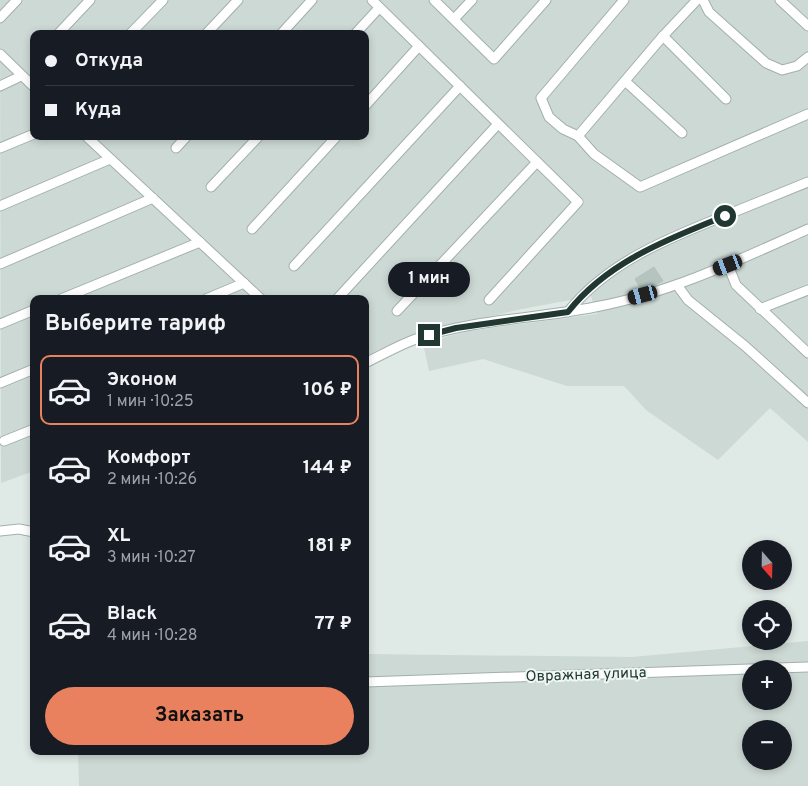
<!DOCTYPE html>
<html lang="ru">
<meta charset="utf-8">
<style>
body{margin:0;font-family:Overpass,sans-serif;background:#20242c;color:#f1f3f6;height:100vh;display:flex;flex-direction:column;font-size:19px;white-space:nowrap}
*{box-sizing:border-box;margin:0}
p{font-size:16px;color:#9ea1a6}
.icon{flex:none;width:28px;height:28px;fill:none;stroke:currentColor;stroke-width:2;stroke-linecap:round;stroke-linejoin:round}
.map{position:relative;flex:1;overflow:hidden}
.panel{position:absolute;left:30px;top:295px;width:339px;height:460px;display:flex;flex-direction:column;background:#171b24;border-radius:10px;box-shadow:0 2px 8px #0003}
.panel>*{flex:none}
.top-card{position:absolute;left:30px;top:30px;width:339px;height:110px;border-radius:10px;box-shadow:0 2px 8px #0003;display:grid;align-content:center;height:110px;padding:0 15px;background:#171b24}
.needle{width:32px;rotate:160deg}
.fabs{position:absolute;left:742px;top:540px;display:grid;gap:10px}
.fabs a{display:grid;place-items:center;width:50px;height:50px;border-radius:50%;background:#171b24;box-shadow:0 2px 8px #0003;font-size:25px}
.end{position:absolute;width:22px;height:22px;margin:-11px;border:6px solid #213832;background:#fff;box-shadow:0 0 0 2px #fff}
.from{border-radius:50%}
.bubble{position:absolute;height:35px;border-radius:18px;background:#171b24;box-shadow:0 2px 8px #0003;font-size:16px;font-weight:700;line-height:35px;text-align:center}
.car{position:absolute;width:15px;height:30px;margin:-15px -8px;border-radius:6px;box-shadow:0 0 4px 1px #0007;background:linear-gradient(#222 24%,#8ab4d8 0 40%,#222 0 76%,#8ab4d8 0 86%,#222 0)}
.top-card b{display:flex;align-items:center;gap:18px;height:48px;font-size:19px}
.top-card b+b{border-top:1px solid #363941}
.top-card i{width:12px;height:12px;background:#f1f3f6}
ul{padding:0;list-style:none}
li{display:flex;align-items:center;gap:15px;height:70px;margin:0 10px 8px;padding:0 5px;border:2px solid transparent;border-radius:10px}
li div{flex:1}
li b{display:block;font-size:19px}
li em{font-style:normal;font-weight:700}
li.current{border-color:#e9815e}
li>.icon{width:45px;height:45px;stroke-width:1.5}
h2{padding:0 15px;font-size:22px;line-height:60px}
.cta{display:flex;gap:10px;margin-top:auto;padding:10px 15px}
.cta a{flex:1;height:58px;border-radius:30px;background:#e9815e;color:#111;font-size:20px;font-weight:700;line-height:58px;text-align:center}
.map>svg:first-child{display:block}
</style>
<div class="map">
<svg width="808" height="786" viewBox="0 0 808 786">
<rect width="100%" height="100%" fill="#dfe9e5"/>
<!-- built -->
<g fill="#cdd9d4" fill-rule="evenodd">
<path d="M0,0h808v442l-38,-34 -52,52 -72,-50 -22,-24h-57l-84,-27 -54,12 -6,-28 46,-12 128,-17 -6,-18 -74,14 -81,20 -71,31v-62h-331v172l-33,12zM34,34h331v102h-331z"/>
<path d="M808,641v145h-729l-1,-35h287v-97l267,3zM751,669h33v32h-33zM751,729h33v32h-33z"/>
</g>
<!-- building -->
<path fill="#b5c4be" stroke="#b2c2bc" d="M654,267l9,14 -8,4 -14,4 -6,-10z"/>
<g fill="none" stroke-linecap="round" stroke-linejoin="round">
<defs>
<g id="lane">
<path d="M372,0l206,202 -89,98"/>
<path d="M434,0l60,59 52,-59"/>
<path d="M624,0l-83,98 8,19 14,12 15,7 16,18 46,33 168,-73"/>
<path d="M703,0l6,12 57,51 16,7 15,-4 11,-9"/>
<path d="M780,0l28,26"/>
<path d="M0,18l17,-18"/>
<path d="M454,19l18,-19"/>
<path d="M58,34l32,-34"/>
<path d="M130,34l33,-34"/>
<path d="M206,34l32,-34"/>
<path d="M281,34l31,-34"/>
<path d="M355,34l24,-26"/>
<path d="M663,36l63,63"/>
<path d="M0,54l34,33"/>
<path d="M625,81l57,52"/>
<path d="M0,86l21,-10"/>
<path d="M365,106l54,-60"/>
<path d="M86,136l175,163"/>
<path d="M578,136l85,-100 34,-36"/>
<path d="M0,148l34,-14"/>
<path d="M176,148l11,-12"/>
<path d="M211,187l48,-51"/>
<path d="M0,206l110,-47"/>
<path d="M252,229l85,-93"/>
<path d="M0,264l153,-66"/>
<path d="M728,265l8,20 72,68"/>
<path d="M294,266l166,-180"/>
<path d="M677,285l11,15 57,46 63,57"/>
<path d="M61,299l139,-57"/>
<path d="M206,299l38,-16"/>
<path d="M337,299l161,-175"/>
<path d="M760,309l48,-19"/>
<path d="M397,311l140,-149"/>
<path d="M568,312c38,-48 96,-72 151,-94 30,-12 59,-24 89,-36"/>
<path d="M0,324l34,-14"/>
<path d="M365,363c17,-8 34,-18 51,-24 58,-20 120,-20 179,-32 75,-14 144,-47 213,-78"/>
<path d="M0,383l34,-14"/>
<path d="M4,441l30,-12"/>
<path d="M0,531l19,-2 15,3"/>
<path d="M365,682l443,-15"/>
</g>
</defs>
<!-- lane casing -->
<use href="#lane" stroke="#a2b0ac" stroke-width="11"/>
<!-- lane -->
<use href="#lane" stroke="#fff" stroke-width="9"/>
</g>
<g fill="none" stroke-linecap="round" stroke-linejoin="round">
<!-- route -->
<path stroke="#213832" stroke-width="6" d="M429,335l27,-7 112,-16c39,-50 100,-73 157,-96"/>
</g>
<g text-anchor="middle" stroke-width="4" stroke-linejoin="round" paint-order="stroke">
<!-- street labels -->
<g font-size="15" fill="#213832" stroke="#eff6f3">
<text transform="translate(586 674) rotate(-2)" y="5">Овражная улица</text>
</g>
</g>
</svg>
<div class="fabs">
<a><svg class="needle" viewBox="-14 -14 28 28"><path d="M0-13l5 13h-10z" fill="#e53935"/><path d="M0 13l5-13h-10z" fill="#9ea1a6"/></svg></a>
<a><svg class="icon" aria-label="locate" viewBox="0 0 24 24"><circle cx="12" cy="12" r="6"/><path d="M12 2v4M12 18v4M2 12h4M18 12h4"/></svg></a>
<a>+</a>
<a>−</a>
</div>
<i class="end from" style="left:725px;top:216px"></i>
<i class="end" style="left:429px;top:335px"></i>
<div class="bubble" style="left:388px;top:262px;width:82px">1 мин</div>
<i class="car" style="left:728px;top:265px;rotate:249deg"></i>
<i class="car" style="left:643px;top:295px;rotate:255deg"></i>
<div class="top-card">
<b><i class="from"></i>Откуда</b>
<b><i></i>Куда</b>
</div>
<section class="panel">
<h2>Выберите тариф</h2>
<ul>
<li class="current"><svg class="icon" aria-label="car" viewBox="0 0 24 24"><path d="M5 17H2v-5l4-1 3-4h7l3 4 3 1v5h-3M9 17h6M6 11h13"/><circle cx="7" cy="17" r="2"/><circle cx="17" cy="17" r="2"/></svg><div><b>Эконом</b><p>1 мин · 10:25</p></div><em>106 ₽</em></li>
<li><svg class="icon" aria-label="car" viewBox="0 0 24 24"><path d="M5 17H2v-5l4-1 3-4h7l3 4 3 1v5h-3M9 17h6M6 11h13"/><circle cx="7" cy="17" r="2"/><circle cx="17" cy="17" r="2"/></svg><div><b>Комфорт</b><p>2 мин · 10:26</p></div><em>144 ₽</em></li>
<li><svg class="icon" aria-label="car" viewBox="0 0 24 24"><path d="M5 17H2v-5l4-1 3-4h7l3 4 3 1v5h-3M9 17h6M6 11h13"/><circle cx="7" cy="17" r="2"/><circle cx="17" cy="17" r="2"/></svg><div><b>XL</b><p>3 мин · 10:27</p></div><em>181 ₽</em></li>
<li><svg class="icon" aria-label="car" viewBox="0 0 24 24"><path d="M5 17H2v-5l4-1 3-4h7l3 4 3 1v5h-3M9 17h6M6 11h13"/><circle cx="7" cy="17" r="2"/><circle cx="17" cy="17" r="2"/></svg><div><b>Black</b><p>4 мин · 10:28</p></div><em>77 ₽</em></li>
</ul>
<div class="cta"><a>Заказать</a></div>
</section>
</div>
